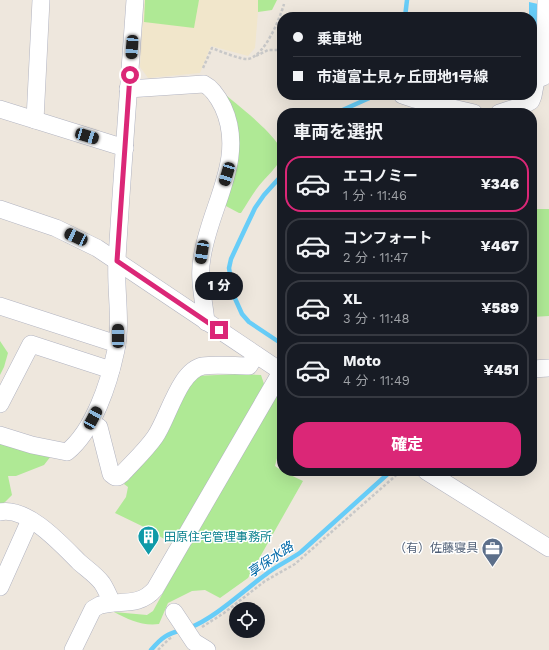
<!DOCTYPE html>
<html lang="ja">
<meta charset="utf-8">
<style>
body{margin:0;font-family:"Work Sans","Noto Sans JP",sans-serif;background:#242831;color:#f1f3f6;height:100vh;display:flex;flex-direction:column;font-size:15px;white-space:nowrap}
*{box-sizing:border-box;margin:0}
p{font-size:13px;color:#9ea1a6}
.icon{flex:none;width:22px;height:22px;fill:none;stroke:currentColor;stroke-width:2;stroke-linecap:round;stroke-linejoin:round}
.map{position:relative;flex:1;overflow:hidden}
.side{position:absolute;left:277px;top:108px;width:260px;height:368px;display:flex;flex-direction:column;background:#171b24;border-radius:16px;box-shadow:0 4px 16px #0002}
.side>*{flex:none}
.banner{position:absolute;left:277px;top:12px;width:260px;height:88px;border-radius:16px;box-shadow:0 4px 16px #0002;display:grid;align-content:center;height:88px;padding:0 16px;background:#171b24}
.tools{position:absolute;left:229px;top:602px;display:grid;gap:8px}
.tools a{display:grid;place-items:center;width:36px;height:36px;border-radius:50%;background:#171b24;box-shadow:0 4px 16px #0002;font-size:20px}
.end{position:absolute;width:18px;height:18px;margin:-9px;border:5px solid #db2777;background:#fff;box-shadow:0 0 0 2px #fff}
.from{border-radius:50%}
.bubble{position:absolute;height:28px;border-radius:14px;background:#171b24;box-shadow:0 4px 16px #0002;font-size:13px;font-weight:800;line-height:28px;text-align:center}
.car{position:absolute;width:12px;height:24px;margin:-12px -6px;border-radius:5px;box-shadow:0 0 3px 1px #0007;background:linear-gradient(#222 24%,#8ab4d8 0 40%,#222 0 76%,#8ab4d8 0 86%,#222 0)}
.banner b{display:flex;align-items:center;gap:14px;height:38px;font-size:15px}
.banner b+b{border-top:1px solid #363941}
.banner i{width:10px;height:10px;background:#f1f3f6}
ul{padding:0;list-style:none}
li{display:flex;align-items:center;gap:12px;height:56px;margin:0 8px 6px;padding:0 8px;border:2px solid #363941;border-radius:16px}
li div{flex:1}
li b{display:block;font-size:15px}
li em{font-style:normal;font-weight:800}
li.selected{border-color:#db2777}
li>.icon{width:36px;height:36px;stroke-width:1.5}
h2{padding:0 16px;font-size:18px;line-height:48px}
.action{display:flex;gap:8px;margin-top:auto;padding:8px 16px}
.action a{flex:1;height:46px;border-radius:16px;background:#db2777;color:#fff;font-size:16px;font-weight:800;line-height:46px;text-align:center}
.map>svg:first-child{display:block}
</style>
<div class="map">
<svg width="549" height="650" viewBox="0 0 549 650">
<rect width="100%" height="100%" fill="#eee7dd"/>
<!-- education -->
<path fill="#f1e6cb" d="M144,0h115l-4,48 -7,8 -37,-10 -11,27 -52,5 -8,-11z"/>
<!-- green -->
<g fill="#afe995">
<path d="M145,0h54l-5,28 -50,-6z"/>
<path d="M258,0h19l-5,10 -14,2z"/>
<path d="M222,92c11,9 63,49 60,63 -2,10 -17,23 -24,32 -6,8 -11,17 -17,26h-2l-15,-8z"/>
<path d="M532,205l4,4h13v107l-17,1z"/>
<path d="M0,341l8,12 -4,14 -4,8z"/>
<path d="M241,374l20,1 3,9 -90,161 -28,-17 -31,-15 11,-16 2,-10 -4,-3 9,-12 25,-26 12,-19 7,-24 17,-27z"/>
<path d="M277,385l5,3v50l-7,28 7,5 21,10 -55,97 -28,20 -15,-8 -13,1 -24,12 -9,21c-17,2 -30,-4 -45,-12l33,3 6,-4z"/>
<path d="M0,443l51,13 -7,9 -28,11h-8l4,19 -7,7 -5,3z"/>
</g>
<!-- water -->
<path fill="#67cdf8" d="M529,2l9,2v63l-6,-3v-47h-3z"/>
<g fill="none" stroke-linecap="round" stroke-linejoin="round">
<!-- stream -->
<g stroke="#67cdf8" stroke-width="4.5">
<path d="M405,17l2,-17"/>
<path d="M336,113l40,-18"/>
<path d="M282,175l-18,20 -9,13 -10,21 -14,30 -2,9 4,26 9,20 7,8 33,22"/>
<path d="M189,628c26,-10 54,-37 76,-53 11,-9 25,-15 36,-23l90,-81"/>
<path d="M151,650c11,-13 16,-16 31,-20"/>
</g>
<defs>
<g id="minor">
<path d="M128,89l76,-5c8,4 15,15 19,23 24,52 -14,100 -21,151 -4,20 2,43 4,64"/>
<path d="M402,95l12,4 60,14"/>
<path d="M0,109l125,39"/>
<path d="M499,113l25,-8 7,-4 2,-5 3,-16 7,-3 2,-21 1,-56"/>
<path d="M35,120l6,-120"/>
<path d="M0,209l56,19 41,20 185,124"/>
<path d="M0,306l117,38"/>
<path d="M532,369l17,-1"/>
<path d="M0,404l31,-60 80,26"/>
<path d="M99,427l12,47 4,3h3l4,-3c11,-12 24,-24 33,-37 13,-18 24,-67 48,-71 12,-2 33,0 46,0l7,-11"/>
<path d="M0,435l32,10 35,7c27,-22 42,-69 49,-102 6,-29 -1,-61 1,-91 5,-86 12,-173 18,-259"/>
<path d="M426,471l123,77"/>
<path d="M0,512c27,-6 62,33 79,50 8,7 17,13 23,21 4,6 7,13 10,20 17,-1 31,0 43,-14l126,-217"/>
<path d="M0,587l30,-67"/>
<path d="M174,612l20,30 13,8"/>
<path d="M73,650l20,-41 7,-4 12,-2"/>
</g>
</defs>
<!-- minor casing -->
<use href="#minor" stroke="#b1b3c0" stroke-width="18"/>
<!-- path -->
<g stroke="#c8c8c8" stroke-width="2.5" stroke-dasharray="3 2" stroke-linecap="butt">
<path d="M256,56l12,-6h14"/>
<path d="M203,68l9,-20c7,3 30,12 36,11 17,-3 32,-41 36,-55"/>
<path d="M202,627l22,-14 41,-32 30,-17 106,-93"/>
<path d="M158,650l11,-11 4,-2"/>
</g>
<!-- minor -->
<use href="#minor" stroke="#fff" stroke-width="17"/>
</g>
<g fill="none" stroke-linecap="round" stroke-linejoin="round">
<!-- route -->
<path stroke="#db2777" stroke-width="5" d="M130,75l-13,186 102,69"/>
</g>
<!-- icons -->
<defs>
<symbol id="building-pin" viewBox="-11 -11 22 30"><path d="M0 17L-7.5 6A9.5 9.5 0 1 1 7.5 6Z" fill="#0f9aa8" stroke="#fff"/><path d="M-4-6H4V6H1V3H-1V6H-4ZM-2.5-4.3h1.7v1.8h-1.7ZM.8-4.3h1.7v1.8H.8ZM-2.5-1h1.7V.8h-1.7ZM.8-1h1.7V.8H.8Z" fill="#fff"/></symbol>
<symbol id="office-pin" viewBox="-11 -11 22 30"><path d="M0 17L-7.5 6A9.5 9.5 0 1 1 7.5 6Z" fill="#5c6f8a" stroke="#fff"/><path d="M-6-3h4V-5.5h4V-3h4V5H-6ZM-1-4.5V-3h2v-1.5ZM-6 0V1H6V0Z" fill="#fff"/></symbol>
</defs>
<g fill-rule="evenodd">
<use href="#building-pin" x="136" y="524" width="25" height="34"/>
<use href="#office-pin" x="480" y="536" width="25" height="34"/>
</g>
<g text-anchor="middle" stroke-width="3" stroke-linejoin="round" paint-order="stroke">
<!-- culture labels -->
<g font-size="12" fill="#0d838f" stroke="#fff" text-anchor="start">
<text x="164" y="541">田原住宅管理事務所</text>
</g>
<!-- service labels -->
<g font-size="12" fill="#4e5e75" stroke="#fff" text-anchor="end">
<text x="478" y="552">（有）佐藤寝具</text>
</g>
<!-- water labels -->
<g font-size="13" font-style="italic" fill="#026aa9" stroke="#fff">
<text transform="translate(270 559) rotate(-34)" y="5">享保水路</text>
</g>
</g>
</svg>
<div class="tools">
<a><svg class="icon" aria-label="locate" viewBox="0 0 24 24"><circle cx="12" cy="12" r="6"/><path d="M12 2v4M12 18v4M2 12h4M18 12h4"/></svg></a>
</div>
<i class="end from" style="left:130px;top:75px"></i>
<i class="end" style="left:219px;top:330px"></i>
<div class="bubble" style="left:195px;top:272px;width:48px">1 分</div>
<i class="car" style="left:132px;top:47px;rotate:184deg"></i>
<i class="car" style="left:87px;top:136px;rotate:107deg"></i>
<i class="car" style="left:227px;top:174px;rotate:197deg"></i>
<i class="car" style="left:76px;top:237px;rotate:295deg"></i>
<i class="car" style="left:202px;top:252px;rotate:189deg"></i>
<i class="car" style="left:118px;top:336px;rotate:0deg"></i>
<i class="car" style="left:93px;top:418px;rotate:28deg"></i>
<div class="banner">
<b><i class="from"></i>乗車地</b>
<b><i></i>市道富士見ヶ丘団地1号線</b>
</div>
<section class="side">
<h2>車両を選択</h2>
<ul>
<li class="selected"><svg class="icon" aria-label="car" viewBox="0 0 24 24"><path d="M5 17H2v-5l4-1 3-4h7l3 4 3 1v5h-3M9 17h6M6 11h13"/><circle cx="7" cy="17" r="2"/><circle cx="17" cy="17" r="2"/></svg><div><b>エコノミー</b><p>1 分 · 11:46</p></div><em>¥346</em></li>
<li><svg class="icon" aria-label="car" viewBox="0 0 24 24"><path d="M5 17H2v-5l4-1 3-4h7l3 4 3 1v5h-3M9 17h6M6 11h13"/><circle cx="7" cy="17" r="2"/><circle cx="17" cy="17" r="2"/></svg><div><b>コンフォート</b><p>2 分 · 11:47</p></div><em>¥467</em></li>
<li><svg class="icon" aria-label="car" viewBox="0 0 24 24"><path d="M5 17H2v-5l4-1 3-4h7l3 4 3 1v5h-3M9 17h6M6 11h13"/><circle cx="7" cy="17" r="2"/><circle cx="17" cy="17" r="2"/></svg><div><b>XL</b><p>3 分 · 11:48</p></div><em>¥589</em></li>
<li><svg class="icon" aria-label="car" viewBox="0 0 24 24"><path d="M5 17H2v-5l4-1 3-4h7l3 4 3 1v5h-3M9 17h6M6 11h13"/><circle cx="7" cy="17" r="2"/><circle cx="17" cy="17" r="2"/></svg><div><b>Moto</b><p>4 分 · 11:49</p></div><em>¥451</em></li>
</ul>
<div class="action"><a>確定</a></div>
</section>
</div>
